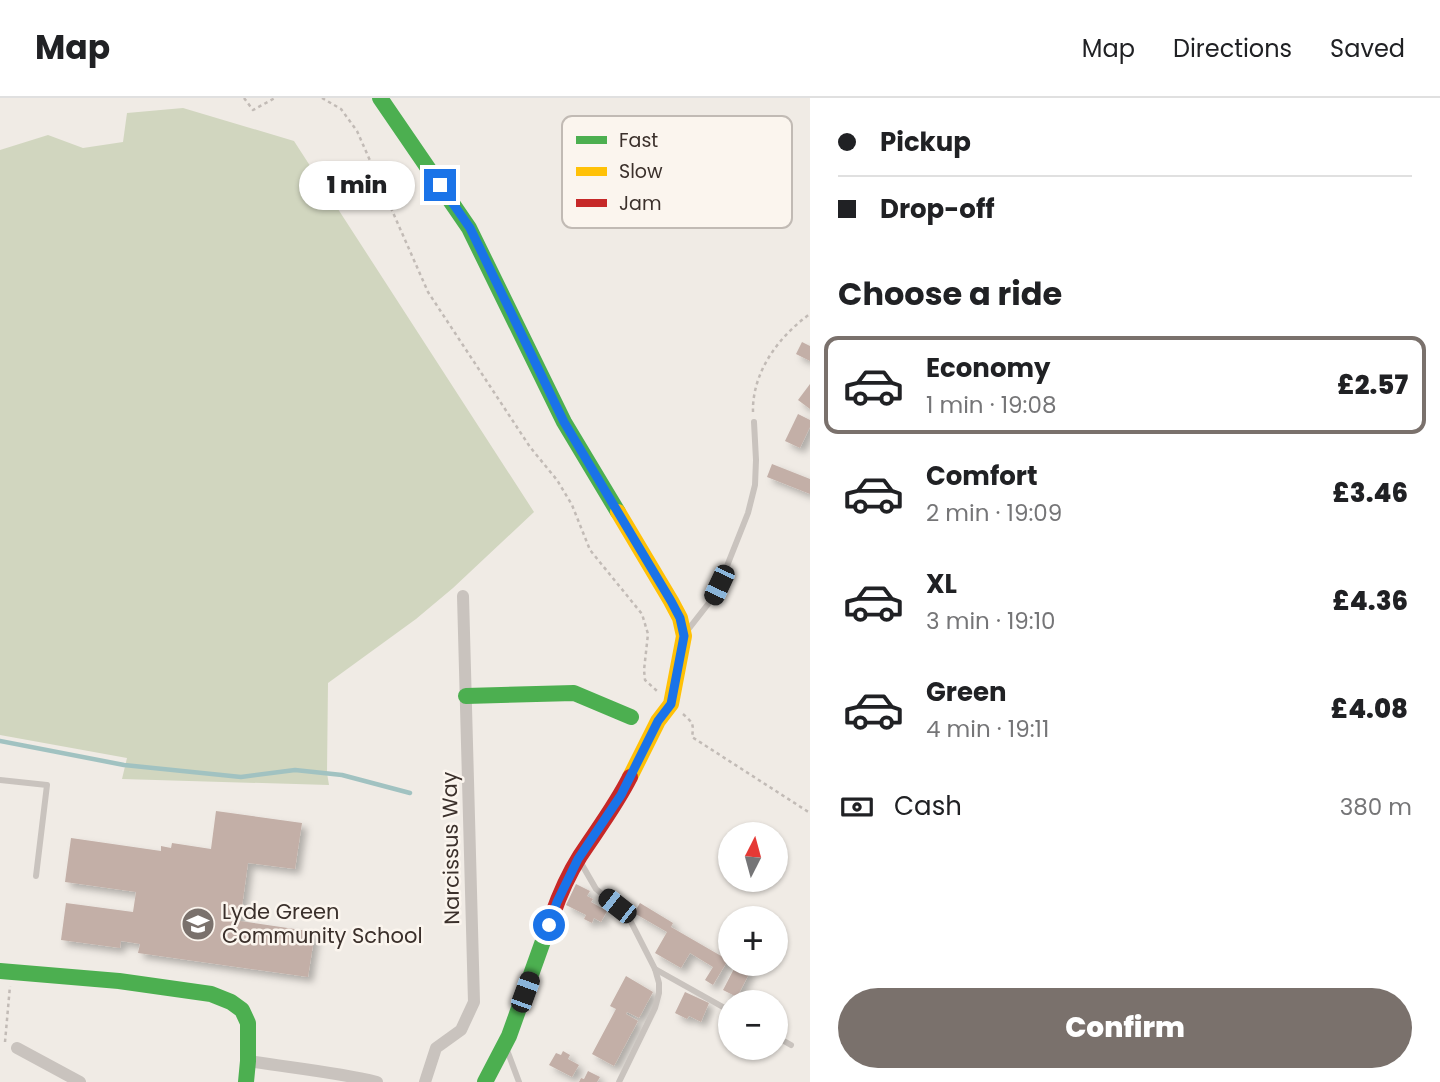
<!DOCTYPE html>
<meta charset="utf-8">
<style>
body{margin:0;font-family:Poppins,sans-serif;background:#f2f2f2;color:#202124;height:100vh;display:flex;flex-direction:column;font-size:26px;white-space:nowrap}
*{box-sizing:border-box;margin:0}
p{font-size:23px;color:#757577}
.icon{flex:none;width:38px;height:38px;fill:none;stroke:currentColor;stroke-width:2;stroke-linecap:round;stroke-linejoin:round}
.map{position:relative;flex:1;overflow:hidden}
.drawer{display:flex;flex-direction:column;background:#fff;width:630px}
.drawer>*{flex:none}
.hud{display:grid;align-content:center;height:154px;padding:0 28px;background:#fff}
.needle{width:46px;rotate:6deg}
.tools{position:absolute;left:718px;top:724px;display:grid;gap:14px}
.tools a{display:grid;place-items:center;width:70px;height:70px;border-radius:50%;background:#fff;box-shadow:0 2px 5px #0004;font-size:35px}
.end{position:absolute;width:32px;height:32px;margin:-16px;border:9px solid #1a73e8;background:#fff;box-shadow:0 0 0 4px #fff}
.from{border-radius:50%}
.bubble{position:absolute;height:49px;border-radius:24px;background:#fff;box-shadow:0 2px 5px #0004;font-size:23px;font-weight:800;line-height:49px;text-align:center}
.car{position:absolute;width:21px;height:42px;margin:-21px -10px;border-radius:9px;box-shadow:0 0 5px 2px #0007;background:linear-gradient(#222 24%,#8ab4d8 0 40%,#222 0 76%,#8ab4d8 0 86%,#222 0)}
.hud b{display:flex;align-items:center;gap:24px;height:66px;font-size:26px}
.hud b+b{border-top:2px solid #e0e0e0}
.hud i{width:18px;height:18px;background:#202124}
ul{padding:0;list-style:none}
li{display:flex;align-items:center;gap:21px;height:98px;margin:0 14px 10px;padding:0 14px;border:4px solid transparent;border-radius:14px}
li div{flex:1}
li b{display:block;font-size:26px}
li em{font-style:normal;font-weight:800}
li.selected{border-color:#7a716c}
li>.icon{width:63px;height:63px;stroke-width:1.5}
h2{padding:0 28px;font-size:32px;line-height:84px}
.pay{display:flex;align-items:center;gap:18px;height:77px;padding:0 28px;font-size:26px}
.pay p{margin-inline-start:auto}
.button{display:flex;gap:14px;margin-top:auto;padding:14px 28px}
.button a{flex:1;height:80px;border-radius:42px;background:#7a716c;color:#fff;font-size:28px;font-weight:800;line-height:80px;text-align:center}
header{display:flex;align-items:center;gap:42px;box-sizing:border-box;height:98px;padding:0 35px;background:#fff;border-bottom:2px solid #e0e0e0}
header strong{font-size:33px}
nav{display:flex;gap:38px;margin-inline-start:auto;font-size:24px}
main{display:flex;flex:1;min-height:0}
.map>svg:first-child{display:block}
</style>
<header>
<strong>Map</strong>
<nav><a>Map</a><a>Directions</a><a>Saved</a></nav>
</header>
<main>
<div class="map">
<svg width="810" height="984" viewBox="0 0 810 984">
<defs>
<filter id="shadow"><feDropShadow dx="5" dy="5" stdDeviation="3.5" flood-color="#0004"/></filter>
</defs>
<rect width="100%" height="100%" fill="#f0ebe5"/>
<!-- green -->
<path fill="#d1d6bf" d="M183,10l111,33 240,371 -81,76 -37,31 -88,64 -1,90 2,12 -207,-6 5,-21 -127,-23v-585l48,-15 35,13 40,-6 4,-29z"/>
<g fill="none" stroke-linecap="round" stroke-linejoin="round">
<!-- stream -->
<path stroke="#a1c2c1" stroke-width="4.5" d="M0,643l124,24 117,12 54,-7 47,5 68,18"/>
</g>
<!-- building -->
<g fill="#c3afa7" filter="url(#shadow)">
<path d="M802,244l8,4v15l-14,-7z"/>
<path d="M810,286v25l-12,-9z"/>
<path d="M798,316l12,6v7l-10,21 -15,-7z"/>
<path d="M772,366l38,15v15l-43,-17z"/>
<path d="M216,713l86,12 -7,46 -47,-6 -8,58 75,11 -7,45 -170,-24 2,-9 -19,-3 -1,7 -59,-8 5,-37 67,9 3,-20 -71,-10 6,-44 90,13v-5l10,2 1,-5 39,6z"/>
<path d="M576,786l14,7 -3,5 6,3 -2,3 16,9 -6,11 -7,-4 -2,5 -8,-4 2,-4 -20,-10z"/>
<path d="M640,805l33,20 -2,4 57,33 -15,25 -8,-5 8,-13 -23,-14 -9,15 -26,-15 12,-21 -33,-19z"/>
<path d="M736,867l14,7 -13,25 -14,-7z"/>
<path d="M626,878l27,16 -14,26 -12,-6 -1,2 12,7 -24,45 -22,-12 24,-45 -6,-3z"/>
<path d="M685,894l24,11 -8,19 -12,-6 -2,3 -12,-6z"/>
<path d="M563,953l7,4 -2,4 11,6 -7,12 -23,-12 7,-12 5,2z"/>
<path d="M588,973l12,6 -3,5h-18l2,-4 3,1z"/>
</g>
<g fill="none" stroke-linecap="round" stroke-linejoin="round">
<!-- path -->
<g stroke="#c2bbb6" stroke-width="2.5" stroke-dasharray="3.5 3.5" stroke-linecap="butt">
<path d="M244,0l9,12 22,-12"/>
<path d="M322,0l19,11 16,22 71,161 102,155 27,33 15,25 18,45 52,64 6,20 -4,36 1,10 12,11"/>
<path d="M753,314c-1,-40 26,-76 57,-98"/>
<path d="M683,616c10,9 11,10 9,23l118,76"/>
<path d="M5,944l5,-56"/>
</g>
<!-- lane -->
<g stroke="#c9c3be" stroke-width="6">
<path d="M687,533l25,-32 13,-28 23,-58 7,-28 1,-25 -2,-38"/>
<path d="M0,682l47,5 -11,91"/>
<path d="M581,765l15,26 21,17 14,16 24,47 4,14v10l-4,15 -36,74"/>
<path d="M655,871l75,42"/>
<path d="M775,938l16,9"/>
<path d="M507,952l12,32"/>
</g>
<!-- street -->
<g stroke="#c9c3be" stroke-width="12">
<path d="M17,950l63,34"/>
<path d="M248,963c44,7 87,11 129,21"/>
<path d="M425,984l11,-34 25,-18 13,-28 -11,-406"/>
</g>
<!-- fast -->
<g stroke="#4caf50" stroke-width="16">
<path d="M380,0l89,130 95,194 54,90"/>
<path d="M466,598l108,-3 57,24"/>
<path d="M0,873l119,10 92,13 20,8 11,8 6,13v38l-2,21"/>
<path d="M485,984l24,-46 43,-120"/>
</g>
<!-- slow -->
<path stroke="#ffc107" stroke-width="16" d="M618,414l53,89 9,17 4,18 -13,68 -13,17 -28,56"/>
<!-- jam -->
<path stroke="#c62828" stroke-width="16" d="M552,818c7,-20 16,-41 28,-60 17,-26 36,-51 50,-79"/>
</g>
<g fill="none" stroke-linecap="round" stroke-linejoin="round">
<!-- route -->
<path stroke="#1a73e8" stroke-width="9" d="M440,87l30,43 94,194 107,179 9,17 4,18 -13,68 -13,17 -37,74 -43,64 -21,43 -8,23"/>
</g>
<!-- icons -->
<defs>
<symbol id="school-disc" viewBox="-11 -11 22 22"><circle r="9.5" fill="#7a716c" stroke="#fbf5ee"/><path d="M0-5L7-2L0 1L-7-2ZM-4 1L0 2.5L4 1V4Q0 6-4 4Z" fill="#fff"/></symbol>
</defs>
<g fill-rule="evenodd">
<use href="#school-disc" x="179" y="807" width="38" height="38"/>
</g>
<g text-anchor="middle" stroke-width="5" stroke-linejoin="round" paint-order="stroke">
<!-- street labels -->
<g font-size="21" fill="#3b302b" stroke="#fbf5ee">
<text transform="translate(451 750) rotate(-91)" y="7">Narcissus Way</text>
</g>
<!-- poi labels -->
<g font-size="21" fill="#3b302b" stroke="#fbf5ee" text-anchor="start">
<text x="222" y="821">Lyde Green<tspan x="222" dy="24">Community School</tspan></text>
</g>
</g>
<!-- legend -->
<rect x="562" y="18" width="230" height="112" rx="10" fill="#fbf5ee" stroke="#c1bab4" stroke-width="2"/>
<rect x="576" y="38" width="31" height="8" fill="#4caf50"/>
<rect x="576" y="69" width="31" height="9" fill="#ffc107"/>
<rect x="576" y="101" width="31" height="8" fill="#c62828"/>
<g font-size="19" fill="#3b302b">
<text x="619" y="49">Fast</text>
<text x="619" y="80">Slow</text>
<text x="619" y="112">Jam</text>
</g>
</svg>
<div class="tools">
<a><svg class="needle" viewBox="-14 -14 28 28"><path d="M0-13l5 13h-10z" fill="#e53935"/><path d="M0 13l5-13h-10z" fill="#757577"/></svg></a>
<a>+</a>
<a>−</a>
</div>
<i class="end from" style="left:549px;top:827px"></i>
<i class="end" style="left:440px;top:87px"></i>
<div class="bubble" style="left:299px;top:63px;width:116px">1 min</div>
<i class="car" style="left:719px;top:487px;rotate:205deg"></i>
<i class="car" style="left:617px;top:808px;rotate:308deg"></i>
<i class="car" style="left:525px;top:894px;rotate:20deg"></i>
</div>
<section class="drawer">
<div class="hud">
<b><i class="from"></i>Pickup</b>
<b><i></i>Drop-off</b>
</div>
<h2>Choose a ride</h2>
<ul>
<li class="selected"><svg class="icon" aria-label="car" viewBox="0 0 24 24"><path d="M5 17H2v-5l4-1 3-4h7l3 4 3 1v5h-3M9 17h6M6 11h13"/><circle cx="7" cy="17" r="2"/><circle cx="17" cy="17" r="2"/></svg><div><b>Economy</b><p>1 min · 19:08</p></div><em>£2.57</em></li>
<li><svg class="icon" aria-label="car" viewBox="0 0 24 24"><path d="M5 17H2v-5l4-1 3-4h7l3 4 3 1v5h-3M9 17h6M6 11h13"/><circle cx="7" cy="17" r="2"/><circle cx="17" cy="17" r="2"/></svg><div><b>Comfort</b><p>2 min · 19:09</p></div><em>£3.46</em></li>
<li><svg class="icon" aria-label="car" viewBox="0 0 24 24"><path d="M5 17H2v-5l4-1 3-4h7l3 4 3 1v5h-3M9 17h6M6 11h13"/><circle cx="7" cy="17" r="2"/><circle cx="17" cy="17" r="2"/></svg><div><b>XL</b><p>3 min · 19:10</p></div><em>£4.36</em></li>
<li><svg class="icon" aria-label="car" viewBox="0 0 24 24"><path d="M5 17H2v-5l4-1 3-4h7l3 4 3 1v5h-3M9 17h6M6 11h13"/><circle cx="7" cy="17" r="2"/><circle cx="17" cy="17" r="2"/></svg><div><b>Green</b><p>4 min · 19:11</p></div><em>£4.08</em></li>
</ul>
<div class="pay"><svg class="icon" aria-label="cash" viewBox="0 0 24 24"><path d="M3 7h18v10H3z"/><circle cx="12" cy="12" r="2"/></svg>Cash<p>380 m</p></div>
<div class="button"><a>Confirm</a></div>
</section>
</main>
